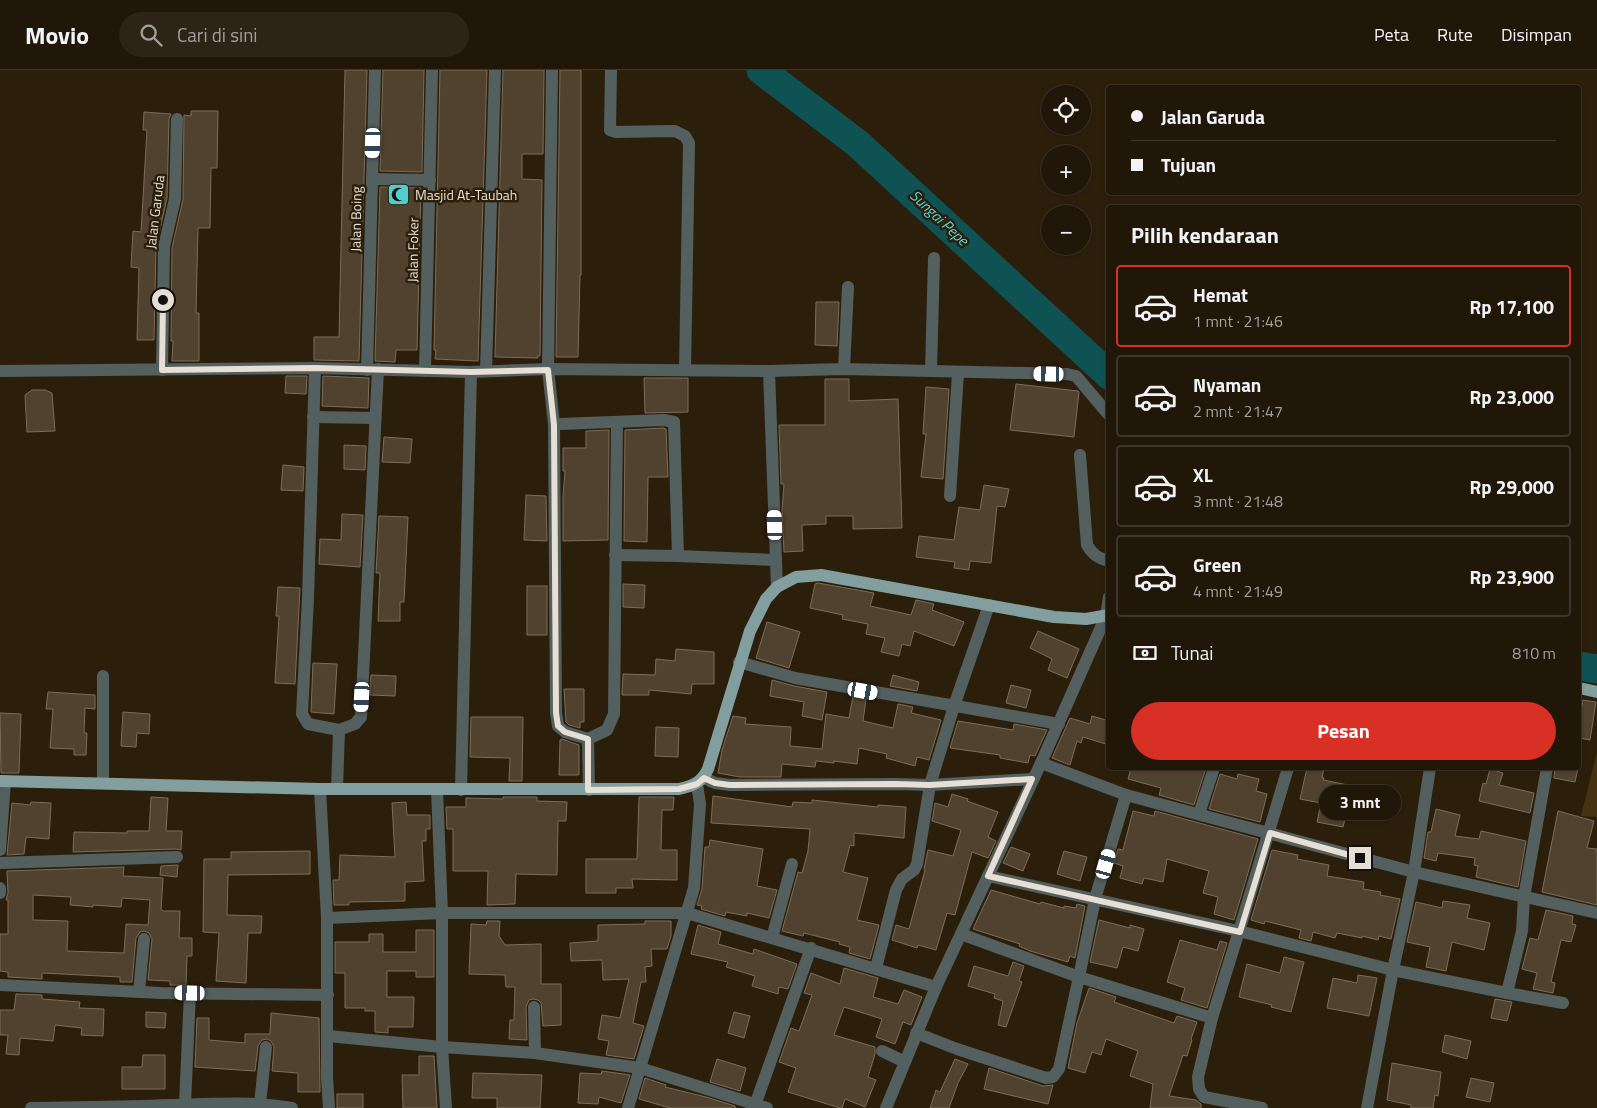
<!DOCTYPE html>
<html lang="id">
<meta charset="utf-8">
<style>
body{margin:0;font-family:"Titillium Web",sans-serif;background:#2d2417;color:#f1f3f6;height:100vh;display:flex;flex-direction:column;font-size:19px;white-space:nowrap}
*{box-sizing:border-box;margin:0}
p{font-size:16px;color:#a29f9c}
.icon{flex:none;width:28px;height:28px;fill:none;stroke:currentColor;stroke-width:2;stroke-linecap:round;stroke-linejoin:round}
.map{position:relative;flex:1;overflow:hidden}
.drawer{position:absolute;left:1106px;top:135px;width:475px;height:565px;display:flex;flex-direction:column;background:#201709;border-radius:5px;box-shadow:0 1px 4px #0004,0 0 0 1px #3d362a}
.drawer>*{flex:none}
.hud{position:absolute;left:1106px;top:15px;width:475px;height:110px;border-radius:5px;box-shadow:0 1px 4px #0004,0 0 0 1px #3d362a;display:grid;align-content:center;height:110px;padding:0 25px;background:#201709}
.controls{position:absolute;left:1041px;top:15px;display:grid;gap:10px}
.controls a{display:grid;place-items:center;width:50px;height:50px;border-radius:50%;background:#201709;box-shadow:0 1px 4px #0004,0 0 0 1px #3d362a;font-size:25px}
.end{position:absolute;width:22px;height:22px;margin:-11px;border:6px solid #e7dfd3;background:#111;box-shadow:0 0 0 2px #111}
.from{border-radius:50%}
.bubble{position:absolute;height:35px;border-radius:18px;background:#201709;box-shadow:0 1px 4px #0004,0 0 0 1px #3d362a;font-size:16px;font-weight:700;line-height:35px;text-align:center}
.car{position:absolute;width:15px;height:30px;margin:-15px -8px;border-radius:6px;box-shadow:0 0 4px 1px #0007;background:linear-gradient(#fff 24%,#345 0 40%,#fff 0 76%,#345 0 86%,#fff 0)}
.hud b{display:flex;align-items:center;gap:18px;height:48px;font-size:19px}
.hud b+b{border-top:1px solid #3d362a}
.hud i{width:12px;height:12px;background:#f1f3f6}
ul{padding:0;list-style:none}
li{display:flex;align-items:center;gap:15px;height:82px;margin:0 10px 8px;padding:0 15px;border:2px solid #3d362a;border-radius:5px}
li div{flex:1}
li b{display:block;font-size:19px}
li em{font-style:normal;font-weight:700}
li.current{border-color:#d93025}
li>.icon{width:45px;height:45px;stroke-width:1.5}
h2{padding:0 25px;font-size:22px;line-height:60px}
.pay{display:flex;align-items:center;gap:12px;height:55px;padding:0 25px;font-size:19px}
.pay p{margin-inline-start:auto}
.action{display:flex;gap:10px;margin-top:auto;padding:10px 25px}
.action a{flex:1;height:58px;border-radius:30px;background:#d93025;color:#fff;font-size:20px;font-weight:700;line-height:58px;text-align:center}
header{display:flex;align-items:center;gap:30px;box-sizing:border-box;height:70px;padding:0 25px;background:#201709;border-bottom:1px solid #3d362a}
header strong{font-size:24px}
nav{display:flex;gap:28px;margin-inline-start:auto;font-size:18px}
.search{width:350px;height:45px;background:#2d2417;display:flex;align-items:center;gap:12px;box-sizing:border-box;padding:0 18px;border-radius:28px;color:#a29f9c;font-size:19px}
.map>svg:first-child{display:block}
</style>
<header>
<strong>Movio</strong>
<div class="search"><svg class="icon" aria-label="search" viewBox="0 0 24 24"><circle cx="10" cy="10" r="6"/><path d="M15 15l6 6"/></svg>Cari di sini</div>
<nav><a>Peta</a><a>Rute</a><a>Disimpan</a></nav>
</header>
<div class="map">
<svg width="1597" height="1038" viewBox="0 0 1597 1038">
<rect width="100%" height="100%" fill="#2b1f0c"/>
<!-- green -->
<path fill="#463213" d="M1597,682v65l-16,-1z"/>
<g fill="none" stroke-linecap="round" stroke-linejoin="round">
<!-- river -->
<g stroke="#0f5253" stroke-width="29">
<path d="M761,0l96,73 252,232"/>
<path d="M1579,596l18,3"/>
</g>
</g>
<!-- building -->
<g fill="#50422f" stroke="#7c6d59" fill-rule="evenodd">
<path d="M345,0h22l-8,291 -45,-1v-23h25z"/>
<path d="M383,0h41l-2,102 -42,-1z"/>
<path d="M440,0h47l-9,291 -43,-2 1,-9h-2z"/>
<path d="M503,0h41l-1,84h-21v25l20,1 -2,176h-3l1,2 -43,-1z"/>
<path d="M560,0h21v205h-1l-2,82h-22z"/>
<path d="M191,41h27l-1,57h-6l-1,60h-12l-2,85h3v48h-27l1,-20h-2l1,-93 11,-49 1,-84 7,1z"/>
<path d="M144,42l27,2 -2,5 -2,79 -11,49 -2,93h-17l2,-72 -8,-1 2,-36 8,1 6,-102h-4z"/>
<path d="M380,117l41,1 -4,162h-21l-1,12 -20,-1z"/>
<path d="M816,232h23l-2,44 -22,-1z"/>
<path d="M286,306h21l-1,18 -21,-1z"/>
<path d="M323,306l46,2 -1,30 -46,-2z"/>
<path d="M644,308h44v34l-43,1z"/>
<path d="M825,309h24v22l49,-2 4,129 -49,1v-13h-27v8l-24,1 1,26 -19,1 -2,-42 2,-26h-3l-2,-59h46z"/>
<path d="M1016,314l62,7 1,1 -5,45 -64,-7z"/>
<path d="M926,317l23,2 -6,90 -22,-2 5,-43h-3z"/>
<path d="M32,320h13l7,3 3,38 -28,1 -2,-37z"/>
<path d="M663,358l3,1 2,48h-20l-1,65 -23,-1 1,-111z"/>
<path d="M609,360l-1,110 -45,1v-44l2,-26h-2v-23h23v-17z"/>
<path d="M384,367l28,2 -2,24 -28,-1z"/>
<path d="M344,375l22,1 -1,24 -21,-1z"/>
<path d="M283,395l21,2 -1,24 -22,-1z"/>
<path d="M984,415l25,4 -4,18 -8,-1 -6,57 -21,-2 -1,9 -15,-2 1,-6 -39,-5 3,-21 35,4 5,-33 21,3z"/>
<path d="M526,425l20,1 1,45 -23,-1z"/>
<path d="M342,444l21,1 -3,52 -41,-3 1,-25 21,1z"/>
<path d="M379,446l29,1 -4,85h-4v19h-22l2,-48h-4z"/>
<path d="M818,513l56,10 -4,13 41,9 5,-15 18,4 -2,6 32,12 -10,24 -40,-15 -4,15 -8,-2 -3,12 -18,-4 4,-14 -19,-4 2,-10 -26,-5 1,-4 -33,-7 5,-24z"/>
<path d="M623,514l22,1 -1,23 -21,-1z"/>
<rect x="527" y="516" width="20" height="49"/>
<path d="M278,517l22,1 -5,96 -20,-1 4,-67h-3z"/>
<path d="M767,552l33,10 -11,36 -33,-10z"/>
<path d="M1038,561l41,18 -12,29 -19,-8 4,-11 -22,-11z"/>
<path d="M676,579l38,3v32h-22l-1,10 -42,-4v5h-27l1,-21 32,1 1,-16 19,2z"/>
<path d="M313,593l24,1 -3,50 -23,-2z"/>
<path d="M371,605l25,1 -1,20 -25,-1z"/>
<path d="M893,605l26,7 -2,9 -27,-5z"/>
<path d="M772,610l22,6 33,6 -5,28 -20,-4 2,-14 -34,-6z"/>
<path d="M1011,615l20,5 -5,18 -20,-5z"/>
<path d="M564,619h20v33h-4v6l-11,-3 -3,-3z"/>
<path d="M48,622l47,3v14l-10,-1 -1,25h3l-1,22h-12v-6l-24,-1 3,-39h-7z"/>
<path d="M853,626l13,3 -3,22 30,7 5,-24 15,3 -2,6 30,7 -12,40 -12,-3 -2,9 -29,-8 1,-4 -28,-6 -2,16 -23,-3v2l-18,-2 -1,6 -33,-3 -1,13h-41l-22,-4 4,-23 11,-34 13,2 -1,6 46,3 -1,19 32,3 4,-35 23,4z"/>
<path d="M1583,630l13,2 -6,38 -11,-2v-16z"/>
<path d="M123,642l27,2 -1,20 -12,-1 -1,14 -15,-1z"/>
<path d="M0,643l21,1 -2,59h-18z"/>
<path d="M1092,646l17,5v24l-26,-8 -2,6 -4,-2 -7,24 -18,-7 18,-40 20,6z"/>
<path d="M471,647h52l-1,64h-13l1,-23 -40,-1z"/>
<path d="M958,651l55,9 1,-6 33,6 -12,26 -5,-1 -2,8 -28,-5v-3l-50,-7z"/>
<path d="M656,657l23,1 -1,29 -23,-1z"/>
<path d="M562,669l17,6v30h-20l1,-35z"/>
<path d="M1131,698h75l-12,37 -35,-10 2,-7 -33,-9z"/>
<path d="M1307,698h17l-2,10h2l-1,2 30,6 -10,41 -26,-5 4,-19 -21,-4z"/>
<path d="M1555,698h23l-3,14 -21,-4z"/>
<path d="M1490,699l13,4 -4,12 35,8 -4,20 -51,-12 4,-18 3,1z"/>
<path d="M1220,704l17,5 1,-5 21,5 -3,12 11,3 -7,28 -51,-13z"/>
<path d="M952,724l16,5 -1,2 31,11 -10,25 8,4 -8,17 -16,-6 -17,63 -8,-2 -11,37 -18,-5 -1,3 -25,-8 4,-15 13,4 16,-59 -1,-1 4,-19 25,6 8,-26 -29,-9 3,-18 13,4z"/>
<path d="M713,726l79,11 1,-5 19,1v-3l66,7v-2l28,2 -2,31 -50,-5v13l-4,-1 -7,27 25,6 -11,42 22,5 -9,34 -21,-6 1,-6 -11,-3 1,-2 -36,-9 -1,3 -21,-5 16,-59 4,1 6,-22 2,-22 -99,-6z"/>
<path d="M151,727l17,1 -2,33h16l-1,19 -4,-1 -104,3 1,-20 53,1v-2h22z"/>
<path d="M503,727h34v4l30,1 -1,19h-8l-1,54 -41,-1 -1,30 -28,1 1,-34h-35v-42h-6l-1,-22h20v-9l37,1z"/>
<path d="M639,727h35l-1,13h-11l-1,40h16v30l-45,-1 1,9h-17v5h-30v-34h51z"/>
<path d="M31,732l20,1 -2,36 -23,-2 -2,17 -17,1 5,-52 18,2z"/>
<path d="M406,732l1,13h23v14h-4v12h-4l2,40 -19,1v19l-56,1v3h-15l-1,-25h6l1,-25 55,2 -3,-54z"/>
<path d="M1436,739l24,6 -5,21 24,3 2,-8 45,10 -8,46 -42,-10 2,-11 -4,-1 1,-7 -37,-5 -2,8 -12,-3 4,-26h3z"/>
<path d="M1133,741l21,5 1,-5 103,28 -24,81 -20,-6 4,-17 -15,-4 6,-22 -42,-12 -4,23 -19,-4 -2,6 -22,-6 3,-12 -9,-3 4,-14 5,1z"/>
<path d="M1558,741l36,10 -7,27 10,1v56l-55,-13z"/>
<path d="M710,770l53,9 -6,37 20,4 -8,28 -22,-5v3l-21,-4 -1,4 -24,-7 1,-3 -5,-1 5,-16 3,-42h4z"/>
<path d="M1011,777l19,7 -7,17 -20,-8z"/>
<path d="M1272,780l26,5 -1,4 32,6 -2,11 37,6 -1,7 18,3 -1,3 20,4 -9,40 -12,-3 -1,4 -16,-4v2l-25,-5 -2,5 -22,-6 -2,9 -12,-3 2,-8 -36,-9 -1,3 -13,-4z"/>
<path d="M310,781v23l-82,1 -1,40 35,1 -1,17h-13l-2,50 -30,-2 3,-48 -16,-1 1,-73h27v-7z"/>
<path d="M1064,781l23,6 -7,24 -23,-7z"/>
<path d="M178,795l-1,12 -17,-2 1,-9z"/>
<path d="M124,797l-1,9 40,2 -2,31 2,2h17l-1,27h13v18h-5l-1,29h-16v-4l-22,-1 4,-41 -3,-6 -5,-2 -4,1 -4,6 -4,44h-12v-5l-78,-4v6l-34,-2v-5l-8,-1v-37h8v-34h-2l2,-7 -1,-22zM33,825l38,2 -1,8 23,2v-2l28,2 1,-9 28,2 -2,25 -22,-1 -2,29 -57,-2 1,-30 -35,-1z"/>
<path d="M991,820l49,14 1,-2 23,6v-2l12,2 1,-4 8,2 -10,52 -5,-2 -2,6 -38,-11 -11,-5 1,-2 -47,-15z"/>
<path d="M1443,831l27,4 -3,13 23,5 -6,27 -32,-8 -6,29 -20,-4 4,-20 -23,-5 9,-40 26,6z"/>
<path d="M1546,840l27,6 -1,8 4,1 -5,17 -10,-2 -10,42 4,1 -2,10 -20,-4 4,-16 -15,-4 8,-31 8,2z"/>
<path d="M1099,850l31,8v-3l14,4 -6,22 -15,-4 -6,21 -27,-6z"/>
<path d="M487,851h13l-1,15 6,9 36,-1v40h20v41l-18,1 -2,-23 -3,-3 -5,-1 -4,1 -3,7 1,33 -18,-1 1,-19h4l1,-33h-9l-1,-12 -36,-1 2,-50 15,1z"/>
<path d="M645,851h26v15l-4,13h-16l1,17 -7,1 1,15h-5l-8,41 11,3 -10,33 -28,-4 3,-14 -11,-2 4,-24 18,3 9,-39 -26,1 -1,-20 -31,1 -1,-18 28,-2v-16l47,-1z"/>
<path d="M698,855l23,7 -3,12 35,10 1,-5 43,15 -9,25 -9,-2 -1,7 -26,-8 3,-10 -29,-9 2,-5 -37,-8z"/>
<path d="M416,860h18v47h-18v-6h-29v26h27l-1,30h-25v6l-13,-1v-21h-10v-3h-20v-35h-10v-31h34v-8h14v18h33z"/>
<path d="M1180,870l37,10 3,-9 7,2 -20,65 -26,-8 4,-12 -18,-6z"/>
<path d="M1284,887l20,5 -13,50 -20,-5 1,-2 -33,-8 8,-33 33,9z"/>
<path d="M1013,892l11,4 -5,15 3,1 -16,45 -8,-2 5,-24 -9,-3 1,-4 -27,-8 6,-20 34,10z"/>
<path d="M844,898l34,10 -5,19 25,7 6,-14 18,7 -11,28 -8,-3 -8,22 -19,-7 6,-18 -38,-12 -10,28 41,12v7l-7,23 8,3 -11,27 -20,-8 -3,9h-2l-52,-16 8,-24 -17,-6 12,-34 8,3 13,-36 -8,-2 7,-20 29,11z"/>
<path d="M1358,905l19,3 -8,38 -42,-8 6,-30 24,5z"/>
<path d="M1089,918l27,9 -2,5 60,21 3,-7 20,6 -6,17 1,1 -5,16 -4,-1 -14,41 27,4 5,4v4h-51l3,-24 -23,-8 8,-25 -32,-12 -5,16 -9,-3 -7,21 -17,-5 9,-45z"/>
<path d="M16,924l26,1v4l38,3 -1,6 25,1 -1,27 -22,-1 1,-7 -27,-3 -2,16 -33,-3 -1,17 -13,-1 2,-19h-8v-25h14z"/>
<path d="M1495,929l17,3 -5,19 -16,-3z"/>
<path d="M146,942l20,1 -1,15 -19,-1z"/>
<path d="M734,942l16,4 -6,22 -16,-5z"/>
<path d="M271,943l48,5 1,74h-22v-19l-26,-2 2,-24 -3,-6 -4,-2 -5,1 -4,6 -3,25 -60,-4 2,-49h12v22l36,3v-9h25z"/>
<path d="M1445,965l26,6 -4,18 -25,-7z"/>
<path d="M143,985h22v34h-43v-22h20z"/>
<path d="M419,986h15l3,52h-34l-1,-33h17z"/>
<path d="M717,989l29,9 -6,23 -30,-9z"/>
<path d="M955,989l13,5 -10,19 -9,25h-19l6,-18 4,2z"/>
<path d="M1392,993l49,9 -3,24 -3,-1 -2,13h-22v-3l-24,-5z"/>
<path d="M989,998l54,18 10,-1 -5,19 -64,-15z"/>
<path d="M602,1001l28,4 -9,28 -22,-6 -1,7 -20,-1 2,-30 21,1z"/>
<path d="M473,1003l69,2 -2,33h-43v-10h-25z"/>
<path d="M645,1008l21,7 -1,2 41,10 29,9v2h-65l-31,-9z"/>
<path d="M1471,1008l23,5 -4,19 -24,-5z"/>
<rect x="337" y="1024" width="26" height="14"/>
</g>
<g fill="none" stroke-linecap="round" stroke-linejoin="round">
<!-- minor -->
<g stroke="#53605f" stroke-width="12">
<path d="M552,0l-4,299 6,56"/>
<path d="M611,0l-1,60 6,2 59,-1 10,5 4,7 -4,227"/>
<path d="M372,109l58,1"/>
<path d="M315,298l-7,230 -6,116 6,10 31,6"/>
<path d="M844,299l4,-82"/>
<path d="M162,300l2,-123 11,-48 2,-80"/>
<path d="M367,300l8,-300"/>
<path d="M0,301l315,-3 156,4 77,-3 221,2 75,-2 223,5 9,2 33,39"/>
<path d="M425,301l7,-301"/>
<path d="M486,301l9,-301"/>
<path d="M769,301l8,216"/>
<path d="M931,301l3,-113"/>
<path d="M313,347l62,1"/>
<path d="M1080,385l7,90c6,10 11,13 22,16"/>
<path d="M950,426l8,-123"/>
<path d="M615,485l63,1 98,4"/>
<path d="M739,592l56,16 264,46"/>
<path d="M103,606v107"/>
<path d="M588,669l-23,-7 -7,-6 -2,-13 -2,-288 6,-1 104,-4 10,2 4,134"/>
<path d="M1041,693l85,32 288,77 -21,98 -26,138"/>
<path d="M1288,698l-49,163 154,39 114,23 15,-62 2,-34 23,-129"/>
<path d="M1430,698l-16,104 183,41"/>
<path d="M704,708l11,5 15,2 167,-1 33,1 102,-6"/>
<path d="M320,719l7,129v160l2,30"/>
<path d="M337,719l2,-59 16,-6 6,-7 17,-348"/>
<path d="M461,720l10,-418"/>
<path d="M589,720l-1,-51 19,-9 7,-16 3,-291"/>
<path d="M1126,725l-31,104 -16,78 133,41 -14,59 1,12 5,8 58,11"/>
<path d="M1199,744l15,-46"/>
<path d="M0,780l5,-69"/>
<path d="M0,793l177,-6"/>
<path d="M988,806l251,55 -27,87"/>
<path d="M0,818v5"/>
<path d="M327,848l115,-5 -5,-123"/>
<path d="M772,868l20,-74"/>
<path d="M876,898l20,-78 6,-11 12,-9 3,-6 13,-79 24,-79 35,-101"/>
<path d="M0,915l161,8 167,2"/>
<path d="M139,922l5,-53"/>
<path d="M1507,923l56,10"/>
<path d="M534,937l1,46"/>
<path d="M916,963l41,16 89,29 7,-1 6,-8 20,-92 -118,-43"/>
<path d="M328,966l114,11 93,6 105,15 127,40"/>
<path d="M882,981l23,11"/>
<path d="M185,1034l5,-111"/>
<path d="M260,1034l6,-57"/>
<path d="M31,1038c46,-1 92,-1 138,-3 41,-1 82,-4 123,3"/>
<path d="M446,1038l-4,-61v-134h245l249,74"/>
<path d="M628,1038l66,-220 6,-84 -3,-20"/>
<path d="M754,1038l57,-160"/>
<path d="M886,1038l50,-121 105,-224 65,-147 3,-19"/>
</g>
<!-- major -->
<g stroke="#839e9e" stroke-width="12">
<path d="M1579,618l18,4"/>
<path d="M0,711l320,8h359c14,-3 23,-7 29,-20l42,-138 16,-32 11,-12 19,-10 25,-2 233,42 32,2 23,-4"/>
</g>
</g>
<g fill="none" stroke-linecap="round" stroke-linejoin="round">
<!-- route -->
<path stroke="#e7dfd3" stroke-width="6" d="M163,230l-1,70 153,-2 156,4 77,-2 6,55 2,288 2,13 7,6 23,7v51l91,-1 18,-5 7,-6 11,5 15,2 166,-1 34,1 102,-6 -44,97 252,56 30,-99 90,25"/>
</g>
<!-- icons -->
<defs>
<symbol id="mosque-square" viewBox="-11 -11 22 22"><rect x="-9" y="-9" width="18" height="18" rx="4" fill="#52cdce" stroke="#2b1f0c"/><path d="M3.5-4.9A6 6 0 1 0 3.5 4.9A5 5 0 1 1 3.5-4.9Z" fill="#111"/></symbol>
</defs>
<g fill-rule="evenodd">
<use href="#mosque-square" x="386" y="112" width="25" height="25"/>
</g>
<g text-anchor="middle" stroke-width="5" stroke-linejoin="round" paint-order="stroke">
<!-- poi labels -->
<g font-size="14" fill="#e7dfd3" stroke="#2b1f0c" text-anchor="start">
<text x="415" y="130">Masjid At-Taubah</text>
</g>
<!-- street labels -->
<g font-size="14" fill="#e7dfd3" stroke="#2b1f0c">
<text transform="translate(155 142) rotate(-83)" y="5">Jalan Garuda</text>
<text transform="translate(356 149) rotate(-89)" y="5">Jalan Boing</text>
<text transform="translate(413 180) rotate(-89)" y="5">Jalan Foker</text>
</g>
<!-- water labels -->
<g font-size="15" font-style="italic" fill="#5cd6d8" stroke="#2b1f0c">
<text transform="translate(939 148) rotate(43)" y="5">Sungai Pepe</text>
</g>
</g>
</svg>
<div class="controls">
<a><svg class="icon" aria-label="locate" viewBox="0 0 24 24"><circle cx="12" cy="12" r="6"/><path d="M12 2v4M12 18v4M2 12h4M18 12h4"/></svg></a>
<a>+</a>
<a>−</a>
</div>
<i class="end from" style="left:163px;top:230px"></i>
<i class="end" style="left:1360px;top:788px"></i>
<div class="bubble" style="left:1319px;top:715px;width:82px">3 mnt</div>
<i class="car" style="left:373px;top:73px;rotate:182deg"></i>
<i class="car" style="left:1049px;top:304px;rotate:271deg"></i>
<i class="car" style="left:775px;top:455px;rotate:358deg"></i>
<i class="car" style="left:863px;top:621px;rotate:100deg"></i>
<i class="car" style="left:362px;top:627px;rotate:183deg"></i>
<i class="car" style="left:1106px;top:794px;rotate:16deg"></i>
<i class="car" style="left:190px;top:923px;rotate:271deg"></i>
<div class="hud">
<b><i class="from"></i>Jalan Garuda</b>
<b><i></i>Tujuan</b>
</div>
<section class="drawer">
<h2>Pilih kendaraan</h2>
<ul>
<li class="current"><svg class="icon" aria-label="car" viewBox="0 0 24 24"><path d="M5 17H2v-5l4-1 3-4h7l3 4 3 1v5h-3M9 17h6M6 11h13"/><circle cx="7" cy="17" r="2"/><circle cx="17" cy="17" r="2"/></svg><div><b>Hemat</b><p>1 mnt · 21:46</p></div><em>Rp 17,100</em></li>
<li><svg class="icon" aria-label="car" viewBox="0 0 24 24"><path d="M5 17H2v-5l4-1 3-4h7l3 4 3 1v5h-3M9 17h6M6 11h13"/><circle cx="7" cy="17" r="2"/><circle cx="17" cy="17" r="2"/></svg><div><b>Nyaman</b><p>2 mnt · 21:47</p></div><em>Rp 23,000</em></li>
<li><svg class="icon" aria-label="car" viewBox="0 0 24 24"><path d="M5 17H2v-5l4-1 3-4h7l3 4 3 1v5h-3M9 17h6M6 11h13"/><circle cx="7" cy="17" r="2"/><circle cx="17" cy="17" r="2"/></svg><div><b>XL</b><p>3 mnt · 21:48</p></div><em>Rp 29,000</em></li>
<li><svg class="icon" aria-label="car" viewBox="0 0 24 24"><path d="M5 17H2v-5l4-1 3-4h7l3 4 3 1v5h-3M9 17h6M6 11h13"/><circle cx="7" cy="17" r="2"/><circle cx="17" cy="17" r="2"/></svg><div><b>Green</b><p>4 mnt · 21:49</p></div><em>Rp 23,900</em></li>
</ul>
<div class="pay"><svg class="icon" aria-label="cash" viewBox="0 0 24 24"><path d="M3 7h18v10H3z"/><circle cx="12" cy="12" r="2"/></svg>Tunai<p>810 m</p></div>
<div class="action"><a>Pesan</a></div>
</section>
</div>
